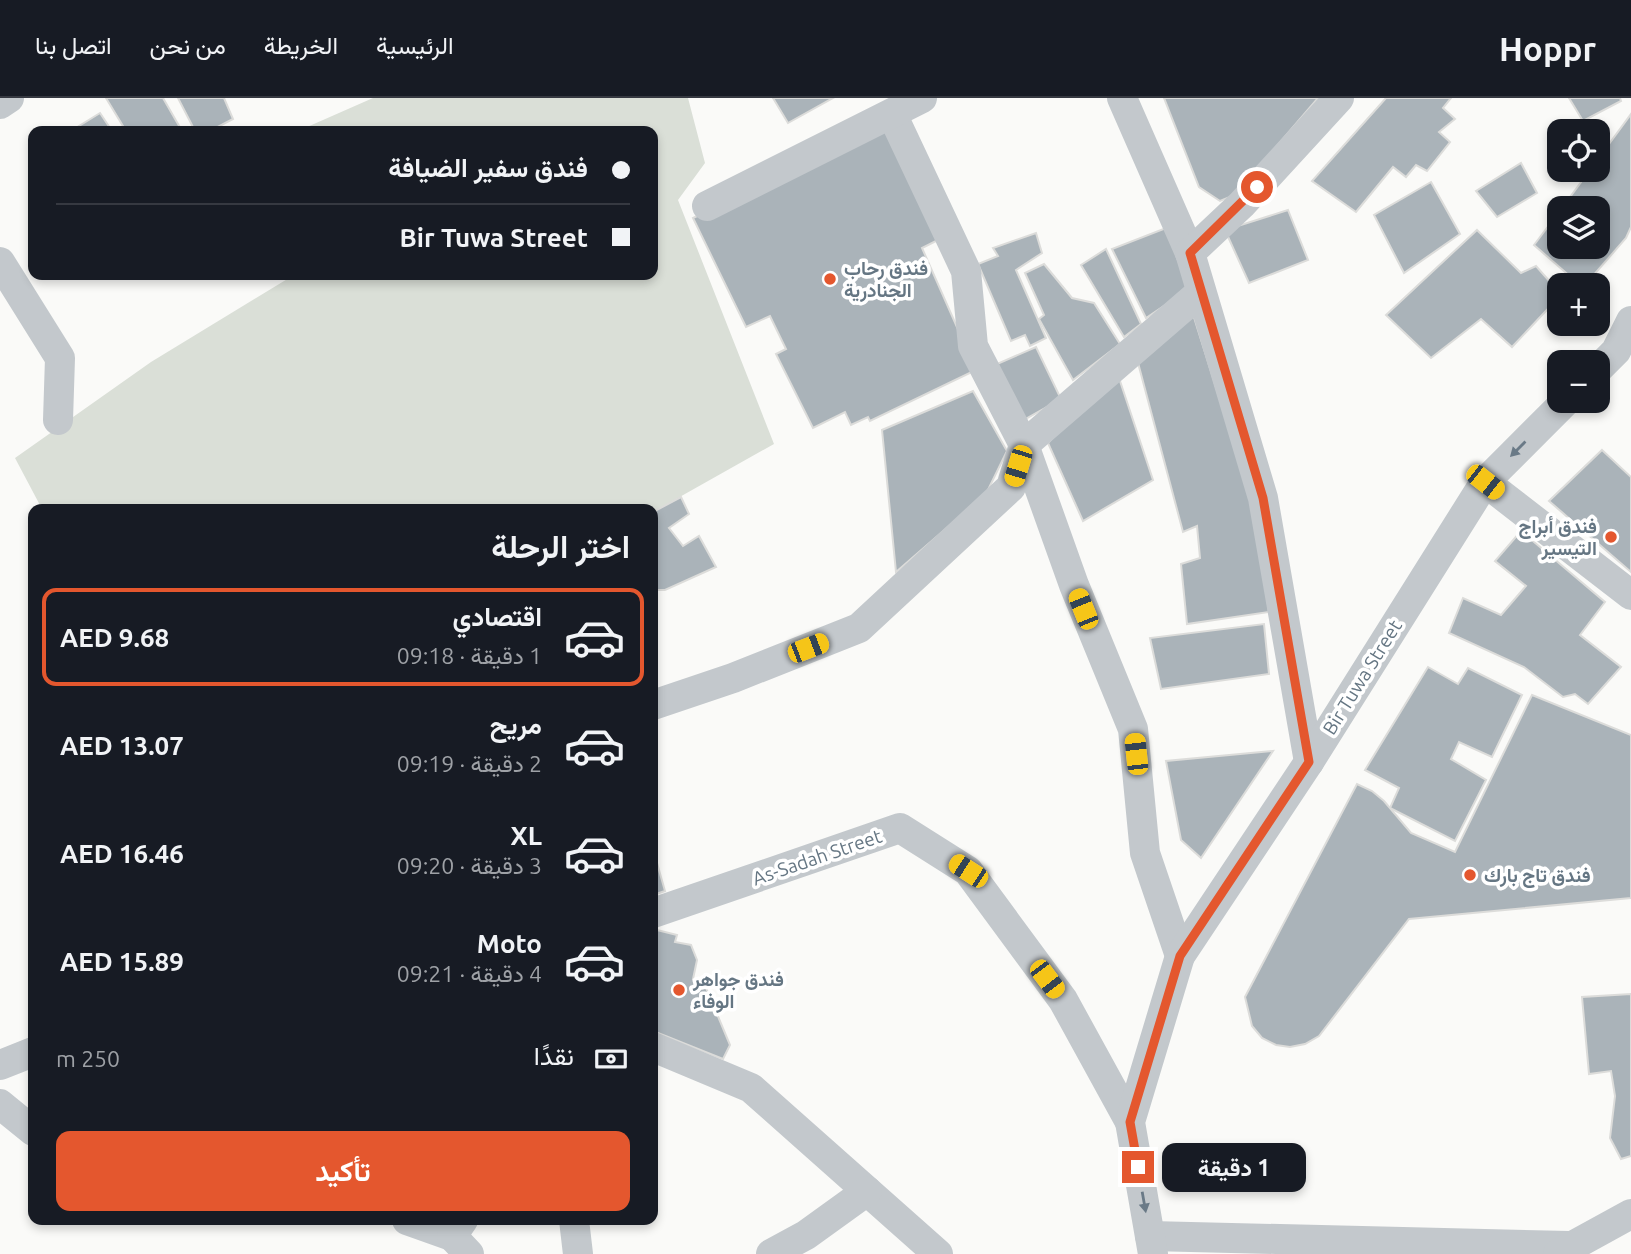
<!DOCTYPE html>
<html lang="ar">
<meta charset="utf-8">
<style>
body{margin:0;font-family:Ubuntu,Vazirmatn,sans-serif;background:#20242c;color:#f1f3f6;direction:rtl;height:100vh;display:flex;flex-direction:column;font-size:26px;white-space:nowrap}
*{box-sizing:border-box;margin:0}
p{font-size:23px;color:#9ea1a6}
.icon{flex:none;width:38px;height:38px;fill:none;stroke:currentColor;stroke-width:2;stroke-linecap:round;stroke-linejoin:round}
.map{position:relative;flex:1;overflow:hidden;direction:ltr}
.panel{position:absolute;left:28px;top:406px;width:630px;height:721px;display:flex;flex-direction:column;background:#171b24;border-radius:14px;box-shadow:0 4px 10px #0003;direction:rtl}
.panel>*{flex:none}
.hud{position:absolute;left:28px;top:28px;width:630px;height:154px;border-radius:14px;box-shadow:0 4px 10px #0003;direction:rtl;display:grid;align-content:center;height:154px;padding:0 28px;background:#171b24}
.fabs{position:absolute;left:1547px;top:21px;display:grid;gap:14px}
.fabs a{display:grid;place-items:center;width:63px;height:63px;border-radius:14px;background:#171b24;box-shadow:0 4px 10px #0003;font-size:35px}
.end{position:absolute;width:32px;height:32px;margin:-16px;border:9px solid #e4572e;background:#fff;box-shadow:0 0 0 4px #fff}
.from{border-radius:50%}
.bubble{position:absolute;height:49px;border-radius:14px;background:#171b24;box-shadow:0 4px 10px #0003;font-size:23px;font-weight:700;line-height:49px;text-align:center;direction:rtl}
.car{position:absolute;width:21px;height:42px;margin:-21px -10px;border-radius:9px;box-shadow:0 0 5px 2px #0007;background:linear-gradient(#f5c518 24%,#345 0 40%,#f5c518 0 76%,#345 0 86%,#f5c518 0)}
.hud b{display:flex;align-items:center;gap:24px;height:66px;font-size:26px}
.hud b+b{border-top:2px solid #363941}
.hud i{width:18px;height:18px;background:#f1f3f6}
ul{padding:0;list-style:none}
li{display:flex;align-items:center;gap:21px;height:98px;margin:0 14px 10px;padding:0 14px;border:4px solid transparent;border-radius:14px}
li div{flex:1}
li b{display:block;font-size:26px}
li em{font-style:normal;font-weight:700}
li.on{border-color:#e4572e}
li>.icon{width:63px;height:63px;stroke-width:1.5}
h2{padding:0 28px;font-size:32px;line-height:84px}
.pay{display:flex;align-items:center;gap:18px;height:77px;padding:0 28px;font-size:26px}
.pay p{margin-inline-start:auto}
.action{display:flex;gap:14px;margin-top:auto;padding:14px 28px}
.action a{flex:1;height:80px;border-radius:14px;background:#e4572e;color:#fff;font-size:28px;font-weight:700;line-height:80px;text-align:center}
header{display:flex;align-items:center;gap:42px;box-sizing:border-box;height:98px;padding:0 35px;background:#171b24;border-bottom:2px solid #363941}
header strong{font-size:33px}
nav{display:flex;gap:38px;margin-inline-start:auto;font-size:24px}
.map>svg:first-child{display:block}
</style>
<header>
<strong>Hoppr</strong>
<nav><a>الرئيسية</a><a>الخريطة</a><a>من نحن</a><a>اتصل بنا</a></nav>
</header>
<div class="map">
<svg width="1631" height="1156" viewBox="0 0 1631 1156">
<rect width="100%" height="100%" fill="#fafaf8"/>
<!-- green -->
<path fill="#dadfd7" d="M373,0h315l17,65 -27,37 96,244 -121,68v-3h-611l-27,-51 136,-96 138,-84 -1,-3h365v-144h-355z"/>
<!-- building -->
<g fill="#aab3b9" stroke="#dcdcda" stroke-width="2">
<path d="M106,0h57l19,33h-56z"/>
<path d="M178,0h46l9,21 -23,12h-15z"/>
<path d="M773,0h60l-45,25z"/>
<path d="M1164,0h154l-83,97 -15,6 -21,-14z"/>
<path d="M1386,0h65l-8,10 12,11 -16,13 11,10 -23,29 -11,-6 -10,12 -13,-10 -37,45 -44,-31z"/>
<path d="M1569,0h51l1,3 -38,20z"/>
<path d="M100,15l12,18h-41z"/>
<path d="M1631,16v113l-5,11 -41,47h-5l-46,-40 25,-33v35h39v-39h-36l28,-38h8v-11z"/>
<path d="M888,25l56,114 -22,11 54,122 -106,51 -2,-4 -17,8 -6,-13 -32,16 -37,-74 10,-5 -16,-33 -24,11 -53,-109z"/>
<path d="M1521,65l16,30 -40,24 -21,-26z"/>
<path d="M1431,84l29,52 -56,39 -30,-58z"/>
<path d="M1288,112l20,50 -59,23 -24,-53z"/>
<path d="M1166,130l23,61 -43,29 -34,-69z"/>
<path d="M1477,132l44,43 15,-7 23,26v5l-47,50 -31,-28 -50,39 -45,-43z"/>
<path d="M1036,135l6,20 -26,17 30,68 -16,8 -5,-11 -14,6 -33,-77 20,-8 -5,-8z"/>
<path d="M1106,151l35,75 -17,13 -43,-72z"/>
<path d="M1044,166l28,34 22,5 26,41 -47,36 -34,-61 5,-4 -19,-42z"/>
<path d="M1192,213l63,200 14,101 -82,12 -6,-60 19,-6 -3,-32 -14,6 -46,-173z"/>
<path d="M1036,249l25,52 -41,23 -23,-58z"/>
<path d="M1116,271l37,111 -70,41 -35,-78z"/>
<path d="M973,293l34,60 -21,43 -90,78 -14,-142z"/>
<path d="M1602,352l29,27v95l-82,-71z"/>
<path d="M681,399l8,17 -20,14 14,18 16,-10 17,31 -51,23h-12v-78z"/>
<path d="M1521,433l84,71 -25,33 41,32 -33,37 -13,-10 -12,3 -39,-30 -75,-34 14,-35 38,17 25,-29 -31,-25z"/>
<path d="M1264,526l5,50 -108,15 -11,-51z"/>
<path d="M1428,569l30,17 10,-16 54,27 -30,62 -33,-15 -8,17 35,21 -31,61 -65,-33 9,-20 -34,-18z"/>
<path d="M1532,597l99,40v163l-222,21 -90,117 -14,8 -15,3 -14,-2 -14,-7 -10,-12 -7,-29 112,-213 15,7 12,10 27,32 44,19z"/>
<path d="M1273,653l-72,107 -20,-18 -15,-79z"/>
<path d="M657,765l8,28 -12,4v-31z"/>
<path d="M653,831l24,6 -2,7 16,3 6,15 -4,19 11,4 26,62 -7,14 -70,-28z"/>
<path d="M1631,896v162l-10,3 -11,-21 5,-42 -4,-25 -22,3 -7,-77z"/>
</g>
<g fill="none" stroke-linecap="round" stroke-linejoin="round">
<!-- street -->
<g stroke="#c3c8cc" stroke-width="30">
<path d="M1122,0l68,155 73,245 46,264"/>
<path d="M0,6l9,-6"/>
<path d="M892,16l74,157 7,75 51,99 50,140 59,144 12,124 35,103"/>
<path d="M707,108l215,-108"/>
<path d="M1190,155l52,-49 97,-106"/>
<path d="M0,164l60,96 -2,62"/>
<path d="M1598,271l18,-18 15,-30"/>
<path d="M1485,384l146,113"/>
<path d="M653,607l80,-27 126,-50 152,-141 13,-42 177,-153"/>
<path d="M653,815l247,-85 68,43 95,129 67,122"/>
<path d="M653,949l98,41 187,166"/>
<path d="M0,967l33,-13"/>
<path d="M0,1006l33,27"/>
<path d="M407,1122l45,16 11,-16"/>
<path d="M574,1122l4,34"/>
<path d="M452,1138l17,18"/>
<path d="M1150,1138l419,10"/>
<path d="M771,1156l35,-19 61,-44"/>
<path d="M1153,1156l-23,-132 50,-166 129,-194 176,-280 81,-81"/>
<path d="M1558,1156l73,-40"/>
</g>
</g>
<!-- one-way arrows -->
<defs><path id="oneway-solid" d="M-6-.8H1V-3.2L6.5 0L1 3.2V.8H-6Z" transform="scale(1.75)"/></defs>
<g fill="#6a7a87">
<use href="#oneway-solid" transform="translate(1518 351) rotate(135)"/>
<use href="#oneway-solid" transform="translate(1144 1104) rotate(80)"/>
</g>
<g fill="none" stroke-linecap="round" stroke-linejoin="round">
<!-- route -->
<path stroke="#e4572e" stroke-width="9" d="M1138,1069l-8,-45 50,-166 129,-194 -46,-264 -73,-245 67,-66"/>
</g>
<!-- markers -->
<g fill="#e4572e" stroke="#fff" stroke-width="2.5">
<circle cx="830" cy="181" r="7"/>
<circle cx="1611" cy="439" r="7"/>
<circle cx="1470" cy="777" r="7"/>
<circle cx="679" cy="892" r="7"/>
</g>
<g text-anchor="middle" stroke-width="7" stroke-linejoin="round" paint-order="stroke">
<!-- poi labels -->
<g font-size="19" font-weight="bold" fill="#657683" stroke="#fff" text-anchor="start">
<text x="844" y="177">فندق رحاب<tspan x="844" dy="22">الجنادرية</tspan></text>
<text x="1597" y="435" text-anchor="end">فندق أبراج<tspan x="1597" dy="22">التيسير</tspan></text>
<text x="1484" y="784">فندق تاج بارك</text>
<text x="693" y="888">فندق جواهر<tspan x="693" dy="22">الوفاء</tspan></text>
</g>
<!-- street labels -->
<g font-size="19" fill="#657683" stroke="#fff">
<text transform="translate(1362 579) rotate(-58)" y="7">Bir Tuwa Street</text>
<text transform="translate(817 759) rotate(-19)" y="7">As-Sadah Street</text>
</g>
</g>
</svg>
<div class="fabs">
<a><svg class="icon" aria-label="locate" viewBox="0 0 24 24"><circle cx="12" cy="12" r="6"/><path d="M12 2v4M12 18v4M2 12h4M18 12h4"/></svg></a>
<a><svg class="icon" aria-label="layers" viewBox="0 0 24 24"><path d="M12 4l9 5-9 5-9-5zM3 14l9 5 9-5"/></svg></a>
<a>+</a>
<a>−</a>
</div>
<i class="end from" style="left:1257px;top:89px"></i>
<i class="end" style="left:1138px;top:1069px"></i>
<div class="bubble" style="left:1162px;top:1045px;width:144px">1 دقيقة</div>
<i class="car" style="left:1018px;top:368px;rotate:197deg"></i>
<i class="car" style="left:1485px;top:384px;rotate:128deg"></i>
<i class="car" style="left:1083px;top:511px;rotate:338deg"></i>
<i class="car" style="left:808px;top:550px;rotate:69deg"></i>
<i class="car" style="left:1136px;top:656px;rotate:354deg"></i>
<i class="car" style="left:968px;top:773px;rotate:303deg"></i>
<i class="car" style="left:1047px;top:881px;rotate:143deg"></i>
<div class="hud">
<b><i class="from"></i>فندق سفير الضيافة</b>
<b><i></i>Bir Tuwa Street</b>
</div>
<section class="panel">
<h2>اختر الرحلة</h2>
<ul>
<li class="on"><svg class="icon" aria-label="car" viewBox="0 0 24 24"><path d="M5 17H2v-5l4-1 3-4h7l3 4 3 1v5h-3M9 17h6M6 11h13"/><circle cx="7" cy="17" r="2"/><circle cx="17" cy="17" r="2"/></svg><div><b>اقتصادي</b><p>1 دقيقة · 09:18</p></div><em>AED 9.68</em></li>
<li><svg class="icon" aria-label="car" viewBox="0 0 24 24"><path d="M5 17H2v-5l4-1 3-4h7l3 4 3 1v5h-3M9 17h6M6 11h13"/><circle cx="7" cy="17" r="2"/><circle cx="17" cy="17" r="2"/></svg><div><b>مريح</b><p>2 دقيقة · 09:19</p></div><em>AED 13.07</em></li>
<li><svg class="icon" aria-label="car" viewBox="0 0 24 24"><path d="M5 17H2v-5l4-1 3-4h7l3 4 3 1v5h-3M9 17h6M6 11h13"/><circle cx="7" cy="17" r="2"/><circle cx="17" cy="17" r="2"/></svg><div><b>XL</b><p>3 دقيقة · 09:20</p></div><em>AED 16.46</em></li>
<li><svg class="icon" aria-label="car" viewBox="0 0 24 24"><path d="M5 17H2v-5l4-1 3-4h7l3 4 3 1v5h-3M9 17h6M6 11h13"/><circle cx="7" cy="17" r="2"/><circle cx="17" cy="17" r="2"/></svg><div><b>Moto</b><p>4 دقيقة · 09:21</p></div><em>AED 15.89</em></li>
</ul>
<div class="pay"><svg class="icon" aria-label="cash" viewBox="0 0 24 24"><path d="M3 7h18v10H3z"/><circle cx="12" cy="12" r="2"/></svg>نقدًا<p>250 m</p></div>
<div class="action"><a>تأكيد</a></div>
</section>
</div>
